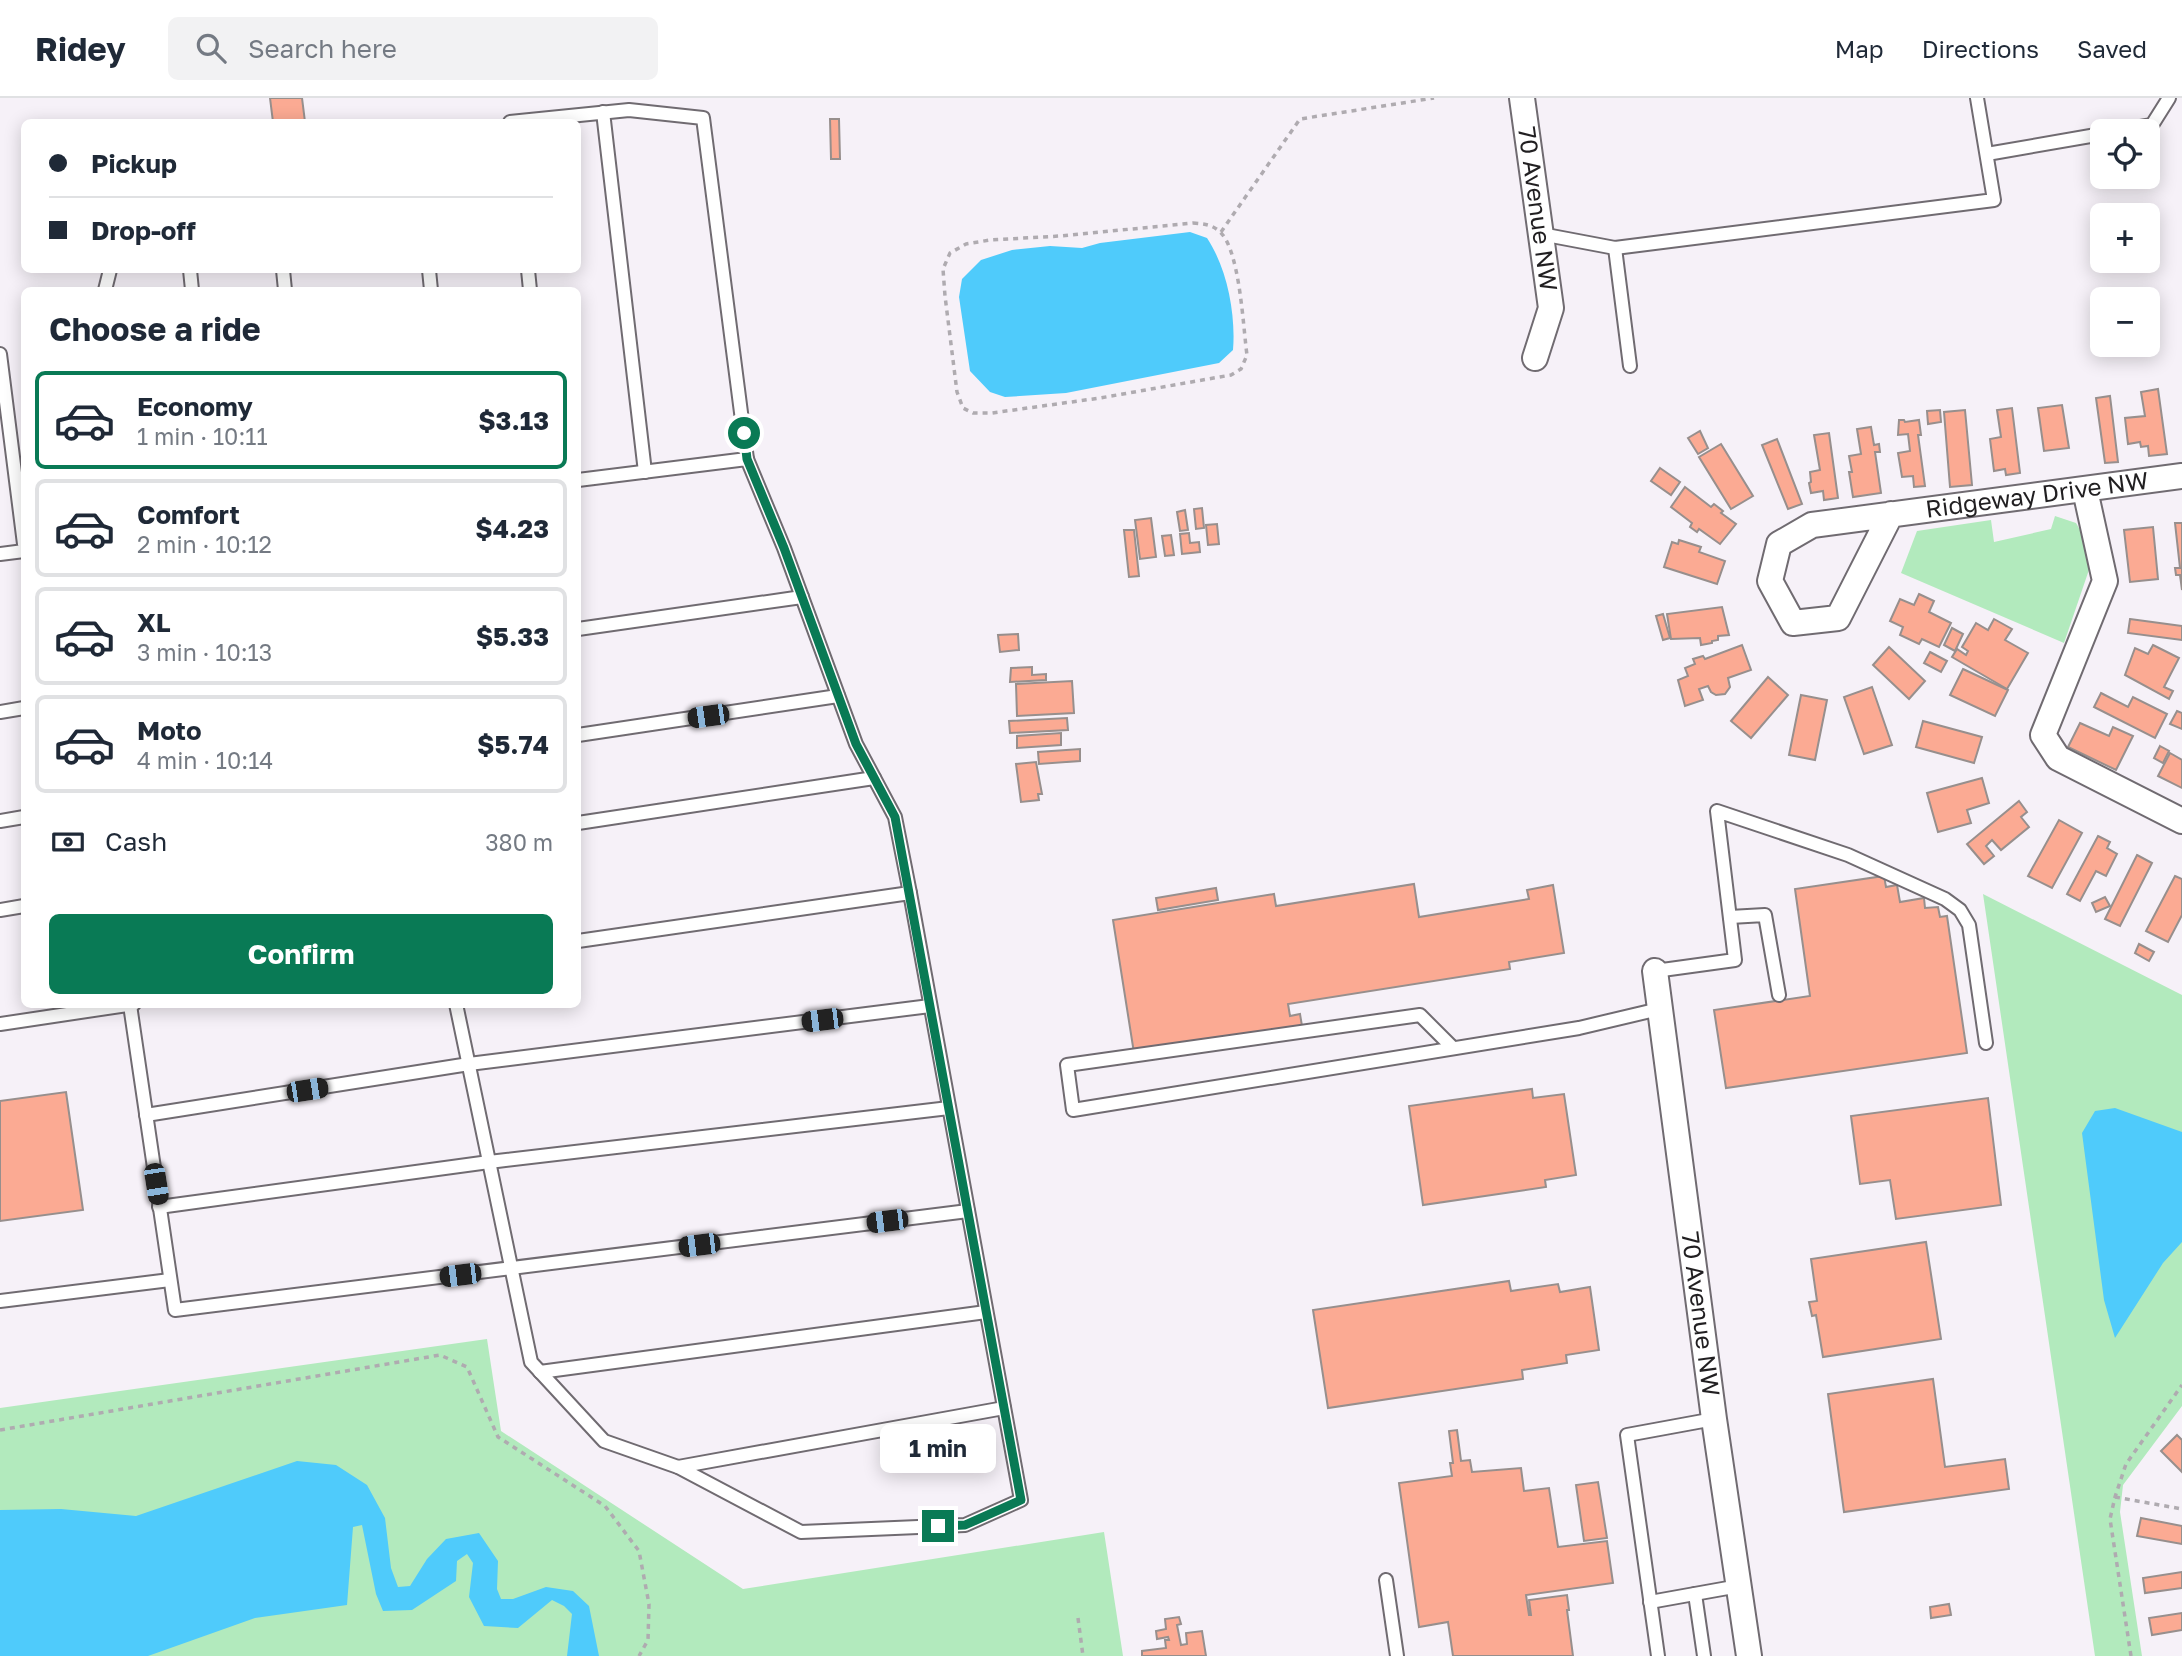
<!DOCTYPE html>
<meta charset="utf-8">
<style>
body{margin:0;font-family:"Golos Text",sans-serif;background:#f2f2f3;color:#1f2937;height:100vh;display:flex;flex-direction:column;font-size:26px;white-space:nowrap}
*{box-sizing:border-box;margin:0}
p{font-size:23px;color:#747a83}
.icon{flex:none;width:38px;height:38px;fill:none;stroke:currentColor;stroke-width:2;stroke-linecap:round;stroke-linejoin:round}
.map{position:relative;flex:1;overflow:hidden}
.drawer{position:absolute;left:21px;top:189px;width:560px;height:721px;display:flex;flex-direction:column;background:#fff;border-radius:10px;box-shadow:0 4px 18px #0003}
.drawer>*{flex:none}
.guide{position:absolute;left:21px;top:21px;width:560px;height:154px;border-radius:10px;box-shadow:0 4px 18px #0003;display:grid;align-content:center;height:154px;padding:0 28px;background:#fff}
.fabs{position:absolute;left:2090px;top:21px;display:grid;gap:14px}
.fabs a{display:grid;place-items:center;width:70px;height:70px;border-radius:10px;background:#fff;box-shadow:0 4px 18px #0003;font-size:35px}
.end{position:absolute;width:32px;height:32px;margin:-16px;border:9px solid #097a55;background:#fff;box-shadow:0 0 0 4px #fff}
.from{border-radius:50%}
.bubble{position:absolute;height:49px;border-radius:10px;background:#fff;box-shadow:0 4px 18px #0003;font-size:23px;font-weight:700;line-height:49px;text-align:center}
.car{position:absolute;width:21px;height:42px;margin:-21px -10px;border-radius:9px;box-shadow:0 0 5px 2px #0007;background:linear-gradient(#222 24%,#8ab4d8 0 40%,#222 0 76%,#8ab4d8 0 86%,#222 0)}
.guide b{display:flex;align-items:center;gap:24px;height:66px;font-size:26px}
.guide b+b{border-top:2px solid #e0e1e3}
.guide i{width:18px;height:18px;background:#1f2937}
ul{padding:0;list-style:none}
li{display:flex;align-items:center;gap:21px;height:98px;margin:0 14px 10px;padding:0 14px;border:4px solid #e0e1e3;border-radius:10px}
li div{flex:1}
li b{display:block;font-size:26px}
li em{font-style:normal;font-weight:700}
li.current{border-color:#097a55}
li>.icon{width:63px;height:63px;stroke-width:1.5}
h2{padding:0 28px;font-size:32px;line-height:84px}
.pay{display:flex;align-items:center;gap:18px;height:77px;padding:0 28px;font-size:26px}
.pay p{margin-inline-start:auto}
.action{display:flex;gap:14px;margin-top:auto;padding:14px 28px}
.action a{flex:1;height:80px;border-radius:10px;background:#097a55;color:#fff;font-size:28px;font-weight:700;line-height:80px;text-align:center}
header{display:flex;align-items:center;gap:42px;box-sizing:border-box;height:98px;padding:0 35px;background:#fff;border-bottom:2px solid #e0e1e3}
header strong{font-size:33px}
nav{display:flex;gap:38px;margin-inline-start:auto;font-size:24px}
.search{width:490px;height:63px;background:#f2f2f3;display:flex;align-items:center;gap:18px;box-sizing:border-box;padding:0 24px;border-radius:10px;color:#747a83;font-size:26px}
.map>svg:first-child{display:block}
</style>
<header>
<strong>Ridey</strong>
<div class="search"><svg class="icon" aria-label="search" viewBox="0 0 24 24"><circle cx="10" cy="10" r="6"/><path d="M15 15l6 6"/></svg>Search here</div>
<nav><a>Map</a><a>Directions</a><a>Saved</a></nav>
</header>
<div class="map">
<svg width="2182" height="1558" viewBox="0 0 2182 1558">
<rect width="100%" height="100%" fill="#f6f1f8"/>
<!-- green -->
<g fill="#b2eabd">
<path d="M2055,418l21,7 11,19 5,19 -28,82 -163,-70 16,-42 74,-11 3,22 57,-13z"/>
<path d="M1983,796l199,101v411l-59,79 -3,27 22,144h-47z"/>
<path d="M487,1241l14,92 242,158 361,-57 19,124h-1123v-248z"/>
</g>
<!-- water -->
<g fill="#4fcbfb">
<path d="M1190,134l17,6c20,30 29,76 26,112l-14,13 -153,30 -61,4 -15,-5 -20,-21 -11,-74 3,-18 19,-19 31,-10 38,-4 32,2 18,-5z"/>
<path d="M2115,1010l67,24v110l-19,21 -48,75 -11,-38 -22,-167 13,-22z"/>
<path d="M297,1363l39,4 31,20 18,33 6,50 7,19 12,-1 17,-27 19,-20 33,-6 19,28 -1,28 4,10h12l33,-12 27,4 16,15 10,50h-32l5,-42 -8,-8 -12,-6 -34,28 -34,-2 -15,-29 4,-34 -6,-9 -10,7 -1,20 -44,29 -29,1 -7,-17 -14,-69 -9,2 -6,78 -92,13 -107,38h-148v-146l61,-1 75,7z"/>
</g>
<!-- building -->
<g fill="#fbaa93" stroke="#978f8d" stroke-width="2">
<path d="M270,0h32l3,24h-32z"/>
<path d="M830,21h9l1,40h-9z"/>
<path d="M2158,291l9,65 -18,2 -1,-10 -7,1 -1,-5 -12,2 -3,-26 20,-2 -4,-24z"/>
<path d="M2110,298l8,66 -13,1 -9,-65z"/>
<path d="M2062,307l7,43 -25,3 -6,-43z"/>
<path d="M2012,310l8,65 -14,2 -1,-6 -11,2 -4,-32 11,-2 -4,-27z"/>
<path d="M1940,312l1,12 -13,2 -1,-13z"/>
<path d="M1965,312l7,75 -22,2 -6,-75z"/>
<path d="M1899,322h5l1,2 14,-2 2,15h-3l7,51 -11,1 -1,-11 -11,1 -4,-24 12,-2 -2,-17 -10,1z"/>
<path d="M1871,329l3,18 5,-1 1,8h-5l6,41 -28,4 -4,-25h3l-3,-16 12,-2 -4,-25z"/>
<path d="M1700,333l8,17 -10,6 -10,-16z"/>
<path d="M1829,335l9,65 -14,2 -1,-9 -12,2 -2,-10 2,-1 -1,-10 10,-2 -6,-35z"/>
<path d="M1777,341l25,65 -14,5 -26,-64z"/>
<path d="M1721,346l32,52 -22,13 -32,-52z"/>
<path d="M1660,370l20,14 -9,13 -20,-14z"/>
<path d="M1685,389l26,20 3,-3 9,7 -2,2 15,11 -16,20 -21,-15 -2,3 -7,-5 2,-4 -21,-16z"/>
<path d="M1202,410l2,20 -8,1 -2,-20z"/>
<path d="M1185,412l3,20 -8,1 -3,-19z"/>
<path d="M1151,420l5,39 -16,2 -5,-39z"/>
<path d="M2175,425h7v67l-2,-15h-4l-1,-7h5z"/>
<path d="M1217,426l2,20 -11,1 -2,-20z"/>
<path d="M2153,429l5,52 -28,3 -6,-52z"/>
<path d="M1124,432h10l5,46 -10,1z"/>
<path d="M1189,435l1,10 9,-1 1,10 -18,2 -2,-20z"/>
<path d="M1171,437l3,20 -9,1 -3,-20z"/>
<path d="M1679,442l22,7 -2,5 26,9 -8,23 -53,-17 8,-25 6,2z"/>
<path d="M1919,496l15,7 -5,11 22,11 -12,24 -17,-8 -3,5 -19,-9 3,-8 -13,-6 10,-22 14,6z"/>
<path d="M1722,509l7,28 -11,1v4l-6,1v2l-11,2 -1,-7 -29,1 -4,-25z"/>
<path d="M1663,516l7,24 -7,2 -7,-24z"/>
<path d="M1994,521l18,10 -7,11 23,13 -21,36 -55,-32 5,-8 9,6 2,-4 -6,-4 14,-24 12,7z"/>
<path d="M2130,521l52,7v14l-54,-7z"/>
<path d="M1952,530l11,6 -8,17 -11,-6z"/>
<path d="M1018,536l1,16 -19,2 -2,-17z"/>
<path d="M1742,547l9,25 -23,8 2,9 -5,7 -9,1 -5,-3 -3,-6 -9,3 4,11 -18,6 -7,-26 10,-4 -3,-8 10,-4 -2,-5 10,-3 2,3z"/>
<path d="M2153,547l26,13 -15,29 9,4 -4,8 -44,-24 10,-27 13,6z"/>
<path d="M1889,549l36,34 -16,18 -36,-34z"/>
<path d="M1930,554l17,9 -6,11 -17,-9z"/>
<path d="M1032,569v8l14,-1v6l-36,2 1,-14z"/>
<path d="M1963,571l45,21 -13,26 -45,-21z"/>
<path d="M1768,579l20,18 -37,43 -20,-17z"/>
<path d="M1072,583l2,32 -57,3 -1,-32z"/>
<path d="M1872,589l20,58 -28,9 -20,-57z"/>
<path d="M2101,595l27,14 5,-10 34,17 -12,24 -61,-31z"/>
<path d="M1801,597l26,5 -12,60 -26,-5z"/>
<path d="M2177,613l5,2v16l-12,-5z"/>
<path d="M1067,620l1,12 -58,3 -1,-12z"/>
<path d="M1923,623l59,16 -8,26 -58,-16z"/>
<path d="M2080,625l29,13 4,-9 20,9 -17,34 -48,-23z"/>
<path d="M1061,635v12l-44,3v-12z"/>
<path d="M2160,648l9,5 -6,12 -9,-5z"/>
<path d="M1080,651v12l-41,3 -1,-12z"/>
<path d="M2170,655l12,7v28l-24,-12z"/>
<path d="M1036,664l6,32h-4l1,6 -18,2 -5,-38z"/>
<path d="M1982,680l7,25 -22,7 4,13 -33,9 -11,-39z"/>
<path d="M2019,703l8,11 -6,5 8,10 -28,23 -9,-10 -6,6 8,10 -10,8 -17,-20z"/>
<path d="M2059,722l23,13 -30,55 -24,-12z"/>
<path d="M2098,738l12,6 -3,6 10,6 -11,22 -10,-5 -16,30 -13,-7z"/>
<path d="M2137,757l15,8 -32,63 -15,-7z"/>
<path d="M1884,778l2,11 11,-2 3,17 24,-4 1,10 13,-1 2,10 7,-1 20,137 -241,35 -12,-78 96,-14 -15,-107z"/>
<path d="M2175,778l7,3v36l-14,27 -22,-11z"/>
<path d="M1414,786l5,33 110,-18 -2,-9 26,-5 11,68 -55,9 1,7 -222,35 2,12 10,-2 2,12 -168,27 -21,-133 161,-26 2,12z"/>
<path d="M1216,790l2,12 -60,10 -2,-12z"/>
<path d="M2105,799l5,9 -14,6 -4,-9z"/>
<path d="M2139,846l15,8 -5,9 -14,-8z"/>
<path d="M1532,991l1,9 31,-4 12,81 -31,5 1,7 -123,18 -14,-99z"/>
<path d="M66,994l17,118 -83,11v-120z"/>
<path d="M1988,1000l13,107 -105,14 -6,-39 -30,4 -9,-68z"/>
<path d="M1926,1144l15,97 -118,18 -7,-42 -4,1 -3,-14 8,-1 -6,-42z"/>
<path d="M1509,1183l2,10 47,-7 2,8 30,-5 9,63 -33,5 1,8 -45,7 1,9 -195,29 -15,-98z"/>
<path d="M1933,1281l12,88 60,-8 4,30 -165,23 -16,-118z"/>
<path d="M1457,1332l4,31 9,-1 2,12 49,-4 3,23 25,-3 9,59 49,-6 6,42 -87,12 3,20h2l-2,-15 38,-5 2,15h-2l6,46h-120l-5,-34 -29,5 -20,-144 53,-7 -2,-13h3l-4,-32z"/>
<path d="M2177,1337l5,5v32l-21,-21z"/>
<path d="M1598,1384l9,56 -23,3 -8,-56z"/>
<path d="M2141,1420l41,8v18l-45,-8z"/>
<path d="M2182,1474v16l-37,5 -2,-15z"/>
<path d="M1949,1506l2,11 -20,3 -1,-11z"/>
<path d="M2182,1515v17l-30,5 -3,-17z"/>
<path d="M1179,1519l2,7 -4,1 4,20 6,-1 -1,-11 16,-2 4,25h-64v-5l24,-3 -1,-8h4l-1,-3 -11,2 -1,-8 10,-2 -1,-10z"/>
</g>
<g fill="none" stroke-linecap="round" stroke-linejoin="round">
<defs>
<g id="service">
<path d="M603,14l42,360"/>
<path d="M510,24l119,-12 74,8 44,341"/>
<path d="M2118,33l34,-6 17,-27"/>
<path d="M1987,56l115,-20"/>
<path d="M1541,136l74,14 379,-48 -17,-102"/>
<path d="M1615,150l15,118"/>
<path d="M190,172l2,20"/>
<path d="M283,172l2,20"/>
<path d="M429,172l2,20"/>
<path d="M528,172l2,20"/>
<path d="M105,192l5,-20"/>
<path d="M0,256l24,190"/>
<path d="M578,382l169,-21 37,89 72,196 39,73 15,76"/>
<path d="M0,456l24,-3"/>
<path d="M578,531l224,-32"/>
<path d="M0,614l24,-4"/>
<path d="M578,637l260,-39"/>
<path d="M0,723l24,-4"/>
<path d="M578,725l296,-45"/>
<path d="M0,812l24,-4"/>
<path d="M1730,819l35,-2 14,80"/>
<path d="M1655,873l80,-11 -18,-149 131,44 97,44 15,11 9,15 17,118"/>
<path d="M456,906l75,358 73,79 74,26 123,65 164,-7 56,-25 -111,-607 -332,48"/>
<path d="M130,907l45,305 793,-99"/>
<path d="M0,926l134,-20"/>
<path d="M1453,950l-33,-33 -353,50 6,45 506,-82 80,-19"/>
<path d="M146,1017l323,-51 461,-58"/>
<path d="M159,1109l330,-45 460,-54"/>
<path d="M0,1203l170,-21"/>
<path d="M540,1274l446,-60"/>
<path d="M678,1369l326,-59"/>
<path d="M1386,1482l11,76"/>
<path d="M1695,1496l9,62"/>
<path d="M1650,1504l89,-16"/>
<path d="M1658,1558l-31,-221 87,-16"/>
</g>
<g id="minor">
<path id="s1" d="M1522,0l29,210 -16,50"/>
<path d="M2085,392l20,91 -62,154 15,23 124,63"/>
<path id="s2" d="M1891,416l-53,104 -45,5 -23,-42 9,-37 33,-19 370,-49"/>
<path id="s3" d="M1655,873l59,448 35,237"/>
</g>
</defs>
<!-- service casing -->
<use href="#service" stroke="#706b71" stroke-width="16"/>
<!-- minor casing -->
<use href="#minor" stroke="#706b71" stroke-width="28"/>
<!-- path -->
<g stroke="#afabb0" stroke-width="3.5" stroke-dasharray="5 5" stroke-linecap="butt">
<path d="M1193,125c10,1 18,1 26,8 21,17 24,96 28,124l-6,14 -10,6 -131,23 -108,15h-19l-10,-5 -6,-16 -12,-96 -2,-27 7,-16 16,-9 24,-4 70,-4z"/>
<path d="M1221,134l79,-113 134,-21"/>
<path d="M0,1332l440,-75 27,12 31,70 107,69 34,45 10,53 -1,36 -9,16"/>
<path d="M2115,1399l67,12"/>
<path d="M1078,1520l5,38"/>
<path d="M2131,1558l-21,-137 5,-22 11,-33 56,-79"/>
</g>
<!-- service -->
<use href="#service" stroke="#fff" stroke-width="12"/>
<!-- minor -->
<use href="#minor" stroke="#fff" stroke-width="24"/>
</g>
<g fill="none" stroke-linecap="round" stroke-linejoin="round">
<!-- route -->
<path stroke="#097a55" stroke-width="9" d="M744,335l3,26 37,89 72,196 39,73 126,683 -56,25 -27,1"/>
</g>
<g text-anchor="middle" stroke-width="6" stroke-linejoin="round" paint-order="stroke">
<!-- street labels -->
<g font-size="24" fill="#211f21" stroke="#fff">
<text dy="8" stroke="none"><textPath href="#s1" startOffset="112">70 Avenue NW</textPath></text>
<text dy="8" stroke="none"><textPath href="#s2" startOffset="513">Ridgeway Drive NW</textPath></text>
<text dy="8" stroke="none"><textPath href="#s3" startOffset="346">70 Avenue NW</textPath></text>
</g>
</g>
</svg>
<div class="fabs">
<a><svg class="icon" aria-label="locate" viewBox="0 0 24 24"><circle cx="12" cy="12" r="6"/><path d="M12 2v4M12 18v4M2 12h4M18 12h4"/></svg></a>
<a>+</a>
<a>−</a>
</div>
<i class="end from" style="left:744px;top:335px"></i>
<i class="end" style="left:938px;top:1428px"></i>
<div class="bubble" style="left:880px;top:1326px;width:116px">1 min</div>
<i class="car" style="left:708px;top:618px;rotate:262deg"></i>
<i class="car" style="left:822px;top:922px;rotate:263deg"></i>
<i class="car" style="left:307px;top:992px;rotate:81deg"></i>
<i class="car" style="left:156px;top:1086px;rotate:171deg"></i>
<i class="car" style="left:887px;top:1123px;rotate:263deg"></i>
<i class="car" style="left:699px;top:1147px;rotate:263deg"></i>
<i class="car" style="left:460px;top:1177px;rotate:263deg"></i>
<div class="guide">
<b><i class="from"></i>Pickup</b>
<b><i></i>Drop-off</b>
</div>
<section class="drawer">
<h2>Choose a ride</h2>
<ul>
<li class="current"><svg class="icon" aria-label="car" viewBox="0 0 24 24"><path d="M5 17H2v-5l4-1 3-4h7l3 4 3 1v5h-3M9 17h6M6 11h13"/><circle cx="7" cy="17" r="2"/><circle cx="17" cy="17" r="2"/></svg><div><b>Economy</b><p>1 min · 10:11</p></div><em>$3.13</em></li>
<li><svg class="icon" aria-label="car" viewBox="0 0 24 24"><path d="M5 17H2v-5l4-1 3-4h7l3 4 3 1v5h-3M9 17h6M6 11h13"/><circle cx="7" cy="17" r="2"/><circle cx="17" cy="17" r="2"/></svg><div><b>Comfort</b><p>2 min · 10:12</p></div><em>$4.23</em></li>
<li><svg class="icon" aria-label="car" viewBox="0 0 24 24"><path d="M5 17H2v-5l4-1 3-4h7l3 4 3 1v5h-3M9 17h6M6 11h13"/><circle cx="7" cy="17" r="2"/><circle cx="17" cy="17" r="2"/></svg><div><b>XL</b><p>3 min · 10:13</p></div><em>$5.33</em></li>
<li><svg class="icon" aria-label="car" viewBox="0 0 24 24"><path d="M5 17H2v-5l4-1 3-4h7l3 4 3 1v5h-3M9 17h6M6 11h13"/><circle cx="7" cy="17" r="2"/><circle cx="17" cy="17" r="2"/></svg><div><b>Moto</b><p>4 min · 10:14</p></div><em>$5.74</em></li>
</ul>
<div class="pay"><svg class="icon" aria-label="cash" viewBox="0 0 24 24"><path d="M3 7h18v10H3z"/><circle cx="12" cy="12" r="2"/></svg>Cash<p>380 m</p></div>
<div class="action"><a>Confirm</a></div>
</section>
</div>
